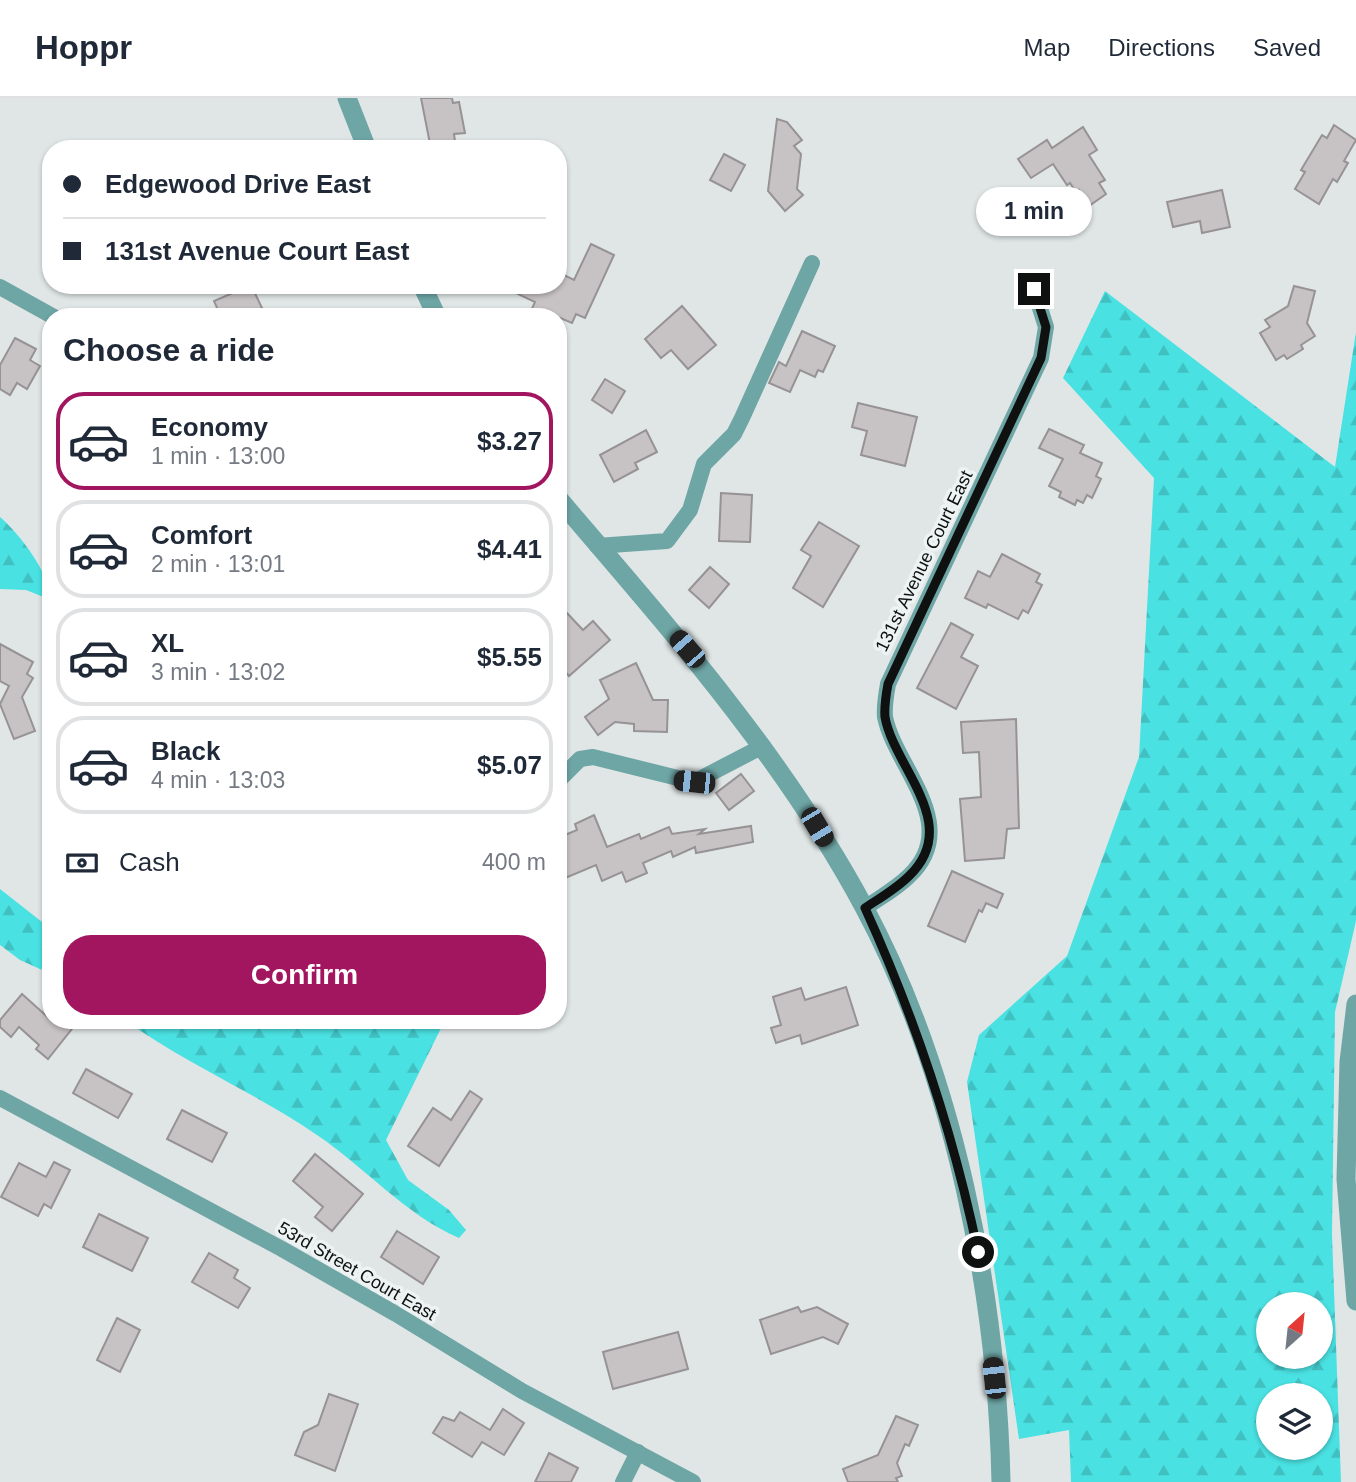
<!DOCTYPE html>
<meta charset="utf-8">
<style>
body{margin:0;font-family:Arial,sans-serif;background:#f6f6f7;color:#1f2937;height:100vh;display:flex;flex-direction:column;font-size:26px;white-space:nowrap}
*{box-sizing:border-box;margin:0}
p{font-size:23px;color:#747a83}
.icon{flex:none;width:38px;height:38px;fill:none;stroke:currentColor;stroke-width:2;stroke-linecap:round;stroke-linejoin:round}
.map{position:relative;flex:1;overflow:hidden}
.sheet{position:absolute;left:42px;top:210px;width:525px;height:721px;display:flex;flex-direction:column;background:#fff;border-radius:28px;box-shadow:0 2px 5px #0004}
.sheet>*{flex:none}
.hud{position:absolute;left:42px;top:42px;width:525px;height:154px;border-radius:28px;box-shadow:0 2px 5px #0004;display:grid;align-content:center;height:154px;padding:0 21px;background:#fff}
.needle{width:46px;rotate:27deg}
.fabs{position:absolute;left:1256px;top:1194px;display:grid;gap:14px}
.fabs a{display:grid;place-items:center;width:77px;height:77px;border-radius:50%;background:#fff;box-shadow:0 2px 5px #0004;font-size:35px}
.end{position:absolute;width:32px;height:32px;margin:-16px;border:9px solid #0f1111;background:#fff;box-shadow:0 0 0 4px #fff}
.from{border-radius:50%}
.bubble{position:absolute;height:49px;border-radius:24px;background:#fff;box-shadow:0 2px 5px #0004;font-size:23px;font-weight:800;line-height:49px;text-align:center}
.car{position:absolute;width:21px;height:42px;margin:-21px -10px;border-radius:9px;box-shadow:0 0 5px 2px #0007;background:linear-gradient(#222 24%,#8ab4d8 0 40%,#222 0 76%,#8ab4d8 0 86%,#222 0)}
.hud b{display:flex;align-items:center;gap:24px;height:66px;font-size:26px}
.hud b+b{border-top:2px solid #e0e1e3}
.hud i{width:18px;height:18px;background:#1f2937}
ul{padding:0;list-style:none}
li{display:flex;align-items:center;gap:21px;height:98px;margin:0 14px 10px;padding:0 7px;border:4px solid #e0e1e3;border-radius:28px}
li div{flex:1}
li b{display:block;font-size:26px}
li em{font-style:normal;font-weight:800}
li.active{border-color:#a2165f}
li>.icon{width:63px;height:63px;stroke-width:1.5}
h2{padding:0 21px;font-size:32px;line-height:84px}
.pay{display:flex;align-items:center;gap:18px;height:77px;padding:0 21px;font-size:26px}
.pay p{margin-inline-start:auto}
.primary-button{display:flex;gap:14px;margin-top:auto;padding:14px 21px}
.primary-button a{flex:1;height:80px;border-radius:28px;background:#a2165f;color:#fff;font-size:28px;font-weight:800;line-height:80px;text-align:center}
header{display:flex;align-items:center;gap:42px;box-sizing:border-box;height:98px;padding:0 35px;background:#fff;border-bottom:2px solid #e0e1e3}
header strong{font-size:33px}
nav{display:flex;gap:38px;margin-inline-start:auto;font-size:24px}
.map>svg:first-child{display:block}
</style>
<header>
<strong>Hoppr</strong>
<nav><a>Map</a><a>Directions</a><a>Saved</a></nav>
</header>
<div class="map">
<svg width="1356" height="1384" viewBox="0 0 1356 1384">
<defs>
<pattern id="forest-firs" width="22" height="20" patternUnits="userSpaceOnUse" patternTransform="scale(1.75)"><rect width="22" height="20" fill="#4ae1e2"/><path d="M5 1l3.5 6h-7zM16 11l3.5 6h-7z" fill="#40c0c1"/></pattern>
</defs>
<rect width="100%" height="100%" fill="#e0e6e6"/>
<!-- forest -->
<g fill="url(#forest-firs)" fill-rule="evenodd">
<path d="M1105,193l230,176 21,-135v589l-21,91 -3,223 9,247h-270l-2,-52 -50,9 -52,-357 12,-47 88,-79 72,-199 15,-279 -91,-100zM1269,1206h52v52h-52zM1269,1297h52v52h-52z"/>
<path d="M0,419c19,16 51,58 51,83l-25,-10 -26,-1z"/>
<path d="M0,791l51,40v45l-31,-14 -20,-15z"/>
<path d="M125,922h320l-59,120 22,40 41,30 17,20 -7,8c-55,-24 -93,-70 -142,-103 -61,-42 -131,-71 -192,-115z"/>
</g>
<!-- building -->
<g fill="#c7c2c3" stroke="#979294" stroke-width="2">
<path d="M421,0h31l1,5 6,-1 6,31 -11,1 2,15h-25z"/>
<path d="M777,21l10,3 15,18 -8,6 7,8 -4,35 6,6 -18,16 -17,-20z"/>
<path d="M1334,27l22,15 -12,21 4,2 -11,19 -4,-3 -14,25 -24,-15 10,-17 -4,-2 21,-35 5,3z"/>
<path d="M1083,29l14,23 -8,5 16,25 -6,3 7,11 -17,12 -10,-16 -3,2 -6,-9 -3,2 -14,-21 -22,14 -13,-19 29,-19 5,8z"/>
<path d="M724,56l21,11 -14,26 -21,-11z"/>
<path d="M1222,92l8,37 -28,6 -2,-12 -27,6 -6,-25z"/>
<path d="M591,146l23,11 -29,63 -9,-4 -4,9 -14,-6h-30l7,-15 -36,-17h59v-13l16,8z"/>
<path d="M251,187l11,23 -20,9h-21l-7,-16z"/>
<path d="M1294,188l21,5 -8,32 8,13 -14,9 2,4 -16,10 -3,-4 -8,5 -16,-27 10,-6 -5,-7 23,-14z"/>
<path d="M682,208l34,39 -28,24 -17,-19 -10,8 -16,-19z"/>
<path d="M802,233l33,15 -12,26 -5,-2 -3,7 -15,-7 -10,22 -21,-9 10,-21 7,4z"/>
<path d="M15,240l21,11 -6,11 10,6 -13,23 -10,-6 -7,12 -10,-6v-24z"/>
<path d="M605,281l20,12 -13,22 -20,-13z"/>
<path d="M858,305l59,14 -12,49 -44,-11 6,-24 -15,-4z"/>
<path d="M1049,331l35,16 -4,8 22,10 -6,13 5,3 -9,19 -5,-3 -4,8 -6,-3 -2,5 -16,-8 2,-5 -12,-6 14,-27 -24,-11z"/>
<path d="M646,332l11,22 -22,11 3,6 -24,13 -14,-27z"/>
<path d="M721,395l31,2 -2,47 -31,-1z"/>
<path d="M819,424l40,24 -36,61 -30,-19 18,-32 -10,-6z"/>
<path d="M1002,456l38,20 -4,8 6,3 -14,28 -5,-3 -5,9 -30,-15 -2,4 -21,-10 13,-27 12,6z"/>
<path d="M710,469l19,17 -20,24 -20,-18z"/>
<path d="M566,514l17,18 10,-9 17,19 -41,36 -11,-12v-45z"/>
<path d="M951,525l22,12 -12,22 17,9 -22,43 -39,-21z"/>
<path d="M0,546l33,18 -6,12 6,4 -11,19 13,34 -21,8 -14,-35 9,-18 -9,-5z"/>
<path d="M636,565l17,37h15l-1,32 -33,-1v-7l-19,-2 -17,13 -13,-18 24,-18 -9,-19z"/>
<path d="M1016,621l3,109 -12,1 -3,29 -39,3 -5,-62 21,-2 -2,-45 -16,1 -2,-31z"/>
<path d="M741,676l13,17 -25,19 -13,-17z"/>
<path d="M594,717l13,32 32,-13 2,5 28,-12 3,7 33,-5 -6,5 52,-8 2,16 -57,11 -1,-6 -22,10 -2,-6 -28,12 4,10 -21,9 -4,-10 -20,9 -6,-16 -38,16v-43l19,-8 -2,-6z"/>
<path d="M952,773l51,23 -6,14 -11,-5 -4,9 -3,-2 -14,32 -37,-16z"/>
<path d="M846,889l12,38 -56,19 -2,-9 -24,8 -5,-15 10,-3 -8,-28 28,-9 4,12z"/>
<path d="M22,896l29,26h28l-31,39 -12,-10 3,-4 -20,-18 -8,10 -11,-10v-7z"/>
<path d="M86,971l46,25 -14,24 -45,-25z"/>
<path d="M470,993l12,8 -43,67 -31,-20 25,-38 18,12z"/>
<path d="M182,1012l45,23 -15,29 -45,-23z"/>
<path d="M315,1056l48,40 -31,37 -17,-14 8,-10 -30,-26z"/>
<path d="M54,1064l16,8 -19,38 -7,-4 -6,12 -37,-19 18,-34 27,14z"/>
<path d="M99,1116l49,24 -16,33 -49,-24z"/>
<path d="M397,1133l42,26 -16,27 -42,-27z"/>
<path d="M209,1155l29,17 -4,8 16,10 -12,20 -46,-26z"/>
<path d="M798,1209l3,5 16,-5 31,17 -10,20 -15,-7 -52,17 -11,-34z"/>
<path d="M117,1220l23,12 -20,42 -23,-12z"/>
<path d="M678,1234l10,37 -75,20 -10,-37z"/>
<path d="M329,1296l29,10 -23,67 -40,-16 9,-23 14,-7z"/>
<path d="M503,1311l21,14 -20,32 -22,-13 -10,15 -39,-24 10,-16 11,4 6,-9 30,18z"/>
<path d="M896,1318l22,9 -9,21 -4,-2 -8,19 5,13 -6,2 2,4h-50l-5,-13 35,-14z"/>
<path d="M549,1355l29,15 -7,14h-36z"/>
</g>
<g fill="none" stroke-linecap="round" stroke-linejoin="round">
<!-- minor -->
<g stroke="#6ea5a5" stroke-width="16">
<path d="M0,189l54,30"/>
<path d="M597,448l70,-5 23,-31 14,-46 30,-30 8,-16 70,-155"/>
<path d="M558,683l22,-22 13,-2 101,25 69,-36"/>
<path d="M865,810c14,-10 31,-19 44,-32 54,-51 -14,-109 -24,-159 -1,-11 1,-22 3,-33l153,-326 5,-31 -12,-38"/>
<path d="M0,1000l282,151 114,65 126,77 171,91"/>
<path d="M623,1384l15,-30"/>
</g>
<!-- tertiary -->
<g stroke="#6ea5a5" stroke-width="19">
<path d="M347,0l20,51"/>
<path d="M422,187l15,32"/>
<path d="M558,400c111,130 225,258 306,409 90,168 133,386 137,575"/>
<path d="M1356,906l-7,58 -3,117 10,122"/>
</g>
</g>
<g fill="none" stroke-linecap="round" stroke-linejoin="round">
<!-- route -->
<path stroke="#0f1111" stroke-width="9" d="M978,1154c-25,-120 -62,-232 -113,-344 15,-10 31,-19 44,-32 54,-52 -15,-108 -24,-159 -1,-11 1,-22 3,-33l153,-326 5,-31 -12,-38"/>
</g>
<g text-anchor="middle" stroke-width="7" stroke-linejoin="round" paint-order="stroke">
<!-- street labels -->
<g font-size="18" fill="#0f1111" stroke="#edf3f3">
<text transform="translate(924 463) rotate(-64)" y="6">131st Avenue Court East</text>
<text transform="translate(357 1173) rotate(30)" y="6">53rd Street Court East</text>
</g>
</g>
</svg>
<div class="fabs">
<a><svg class="needle" viewBox="-14 -14 28 28"><path d="M0-13l5 13h-10z" fill="#e53935"/><path d="M0 13l5-13h-10z" fill="#747a83"/></svg></a>
<a><svg class="icon" aria-label="layers" viewBox="0 0 24 24"><path d="M12 4l9 5-9 5-9-5zM3 14l9 5 9-5"/></svg></a>
</div>
<i class="end from" style="left:978px;top:1154px"></i>
<i class="end" style="left:1034px;top:191px"></i>
<div class="bubble" style="left:976px;top:89px;width:116px">1 min</div>
<i class="car" style="left:687px;top:551px;rotate:319deg"></i>
<i class="car" style="left:694px;top:684px;rotate:276deg"></i>
<i class="car" style="left:817px;top:729px;rotate:149deg"></i>
<i class="car" style="left:994px;top:1280px;rotate:354deg"></i>
<div class="hud">
<b><i class="from"></i>Edgewood Drive East</b>
<b><i></i>131st Avenue Court East</b>
</div>
<section class="sheet">
<h2>Choose a ride</h2>
<ul>
<li class="active"><svg class="icon" aria-label="car" viewBox="0 0 24 24"><path d="M5 17H2v-5l4-1 3-4h7l3 4 3 1v5h-3M9 17h6M6 11h13"/><circle cx="7" cy="17" r="2"/><circle cx="17" cy="17" r="2"/></svg><div><b>Economy</b><p>1 min · 13:00</p></div><em>$3.27</em></li>
<li><svg class="icon" aria-label="car" viewBox="0 0 24 24"><path d="M5 17H2v-5l4-1 3-4h7l3 4 3 1v5h-3M9 17h6M6 11h13"/><circle cx="7" cy="17" r="2"/><circle cx="17" cy="17" r="2"/></svg><div><b>Comfort</b><p>2 min · 13:01</p></div><em>$4.41</em></li>
<li><svg class="icon" aria-label="car" viewBox="0 0 24 24"><path d="M5 17H2v-5l4-1 3-4h7l3 4 3 1v5h-3M9 17h6M6 11h13"/><circle cx="7" cy="17" r="2"/><circle cx="17" cy="17" r="2"/></svg><div><b>XL</b><p>3 min · 13:02</p></div><em>$5.55</em></li>
<li><svg class="icon" aria-label="car" viewBox="0 0 24 24"><path d="M5 17H2v-5l4-1 3-4h7l3 4 3 1v5h-3M9 17h6M6 11h13"/><circle cx="7" cy="17" r="2"/><circle cx="17" cy="17" r="2"/></svg><div><b>Black</b><p>4 min · 13:03</p></div><em>$5.07</em></li>
</ul>
<div class="pay"><svg class="icon" aria-label="cash" viewBox="0 0 24 24"><path d="M3 7h18v10H3z"/><circle cx="12" cy="12" r="2"/></svg>Cash<p>400 m</p></div>
<div class="primary-button"><a>Confirm</a></div>
</section>
</div>
